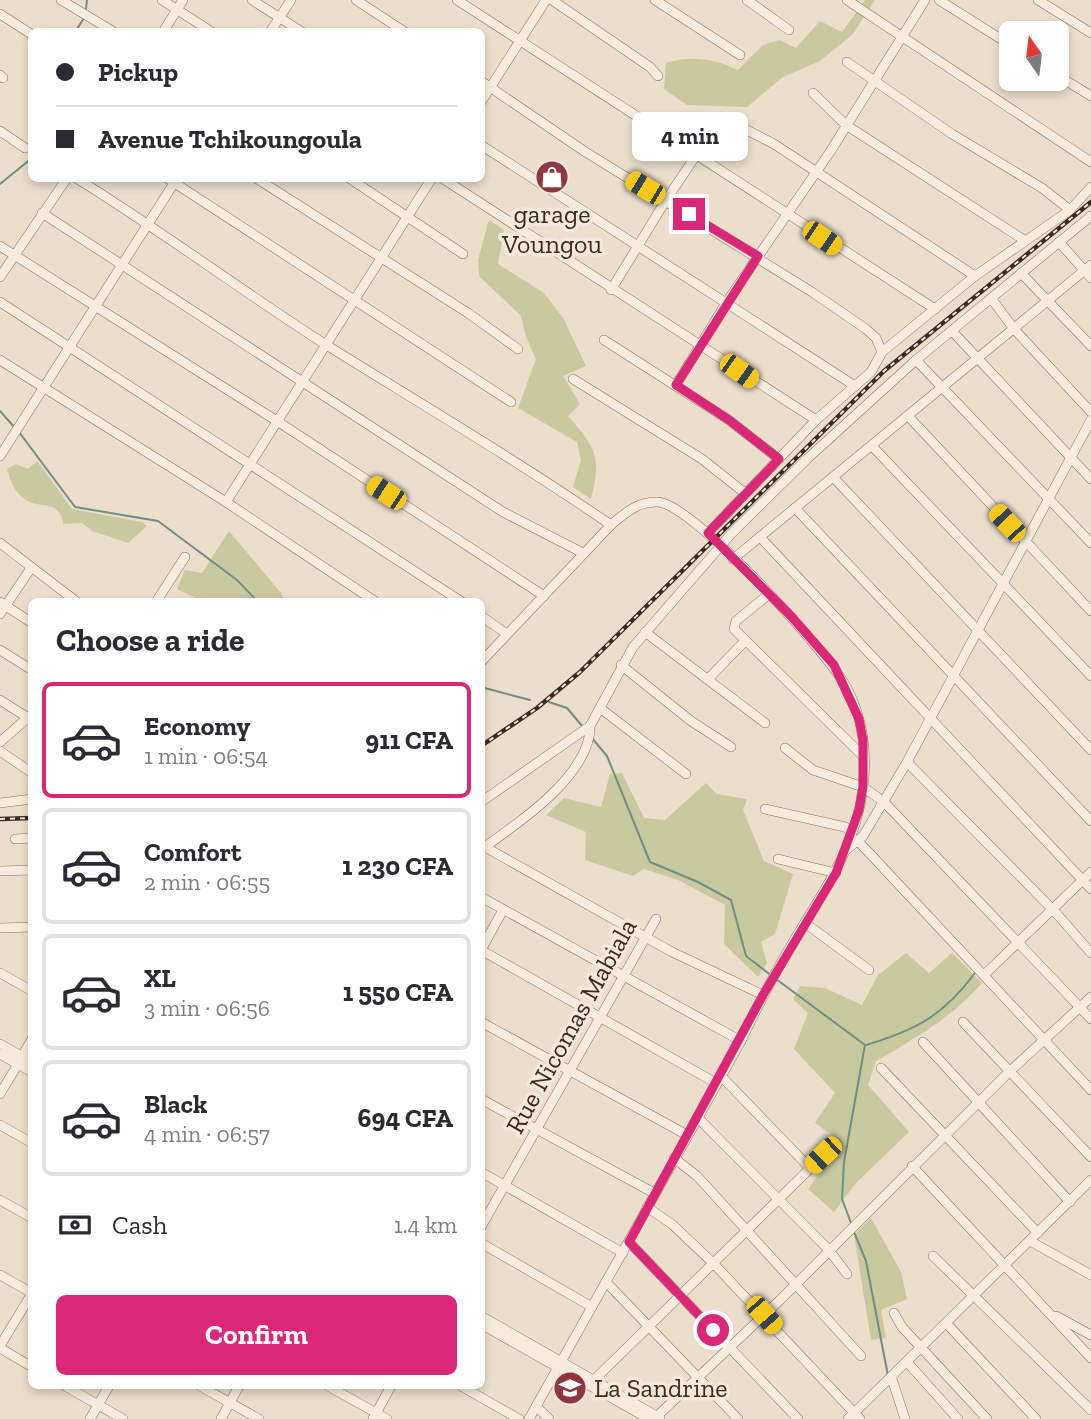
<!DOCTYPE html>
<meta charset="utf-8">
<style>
body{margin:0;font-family:"Zilla Slab",serif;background:#f7f7f7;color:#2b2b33;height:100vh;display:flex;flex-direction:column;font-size:26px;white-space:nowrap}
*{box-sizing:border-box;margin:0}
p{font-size:23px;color:#7c7c81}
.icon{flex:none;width:38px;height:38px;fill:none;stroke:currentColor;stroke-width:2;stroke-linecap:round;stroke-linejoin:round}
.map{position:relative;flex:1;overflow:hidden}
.side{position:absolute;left:28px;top:598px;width:457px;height:791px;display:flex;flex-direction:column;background:#fff;border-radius:10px;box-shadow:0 4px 10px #0003}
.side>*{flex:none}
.banner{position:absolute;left:28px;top:28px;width:457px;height:154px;border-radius:10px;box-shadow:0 4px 10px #0003;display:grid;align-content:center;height:154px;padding:0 28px;background:#fff}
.needle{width:46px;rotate:346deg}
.buttons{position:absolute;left:999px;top:21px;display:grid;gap:14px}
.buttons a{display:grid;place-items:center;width:70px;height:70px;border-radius:10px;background:#fff;box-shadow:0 4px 10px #0003;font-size:35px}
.end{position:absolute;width:32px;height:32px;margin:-16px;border:9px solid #db2777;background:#fff;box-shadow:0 0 0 4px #fff}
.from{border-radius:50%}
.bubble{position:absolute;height:49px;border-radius:10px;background:#fff;box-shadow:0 4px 10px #0003;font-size:23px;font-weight:700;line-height:49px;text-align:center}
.car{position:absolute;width:21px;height:42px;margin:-21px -10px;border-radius:9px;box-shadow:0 0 5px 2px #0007;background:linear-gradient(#f5c518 24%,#345 0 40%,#f5c518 0 76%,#345 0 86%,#f5c518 0)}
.banner b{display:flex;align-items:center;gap:24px;height:66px;font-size:26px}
.banner b+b{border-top:2px solid #e1e1e2}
.banner i{width:18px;height:18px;background:#2b2b33}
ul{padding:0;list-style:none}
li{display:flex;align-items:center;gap:21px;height:116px;margin:0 14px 10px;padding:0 14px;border:4px solid #e1e1e2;border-radius:10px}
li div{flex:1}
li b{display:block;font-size:26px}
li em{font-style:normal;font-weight:700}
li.active{border-color:#db2777}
li>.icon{width:63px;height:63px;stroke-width:1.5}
h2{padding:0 28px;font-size:32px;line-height:84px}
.pay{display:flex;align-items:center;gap:18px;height:77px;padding:0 28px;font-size:26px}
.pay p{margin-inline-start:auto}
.action{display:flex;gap:14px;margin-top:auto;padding:14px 28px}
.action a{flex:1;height:80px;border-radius:10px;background:#db2777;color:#fff;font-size:28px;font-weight:700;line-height:80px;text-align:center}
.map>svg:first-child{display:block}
</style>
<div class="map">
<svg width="1091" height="1419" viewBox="0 0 1091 1419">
<rect width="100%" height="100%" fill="#ebdecb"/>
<!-- green -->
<g fill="#c9c99f">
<path d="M865,0h10l-23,35 -32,26 -37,16 -36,30 -60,-2 -23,-16 2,-26c26,-8 49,-4 72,7l25,-25 16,-5 17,8 24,-27 22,11z"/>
<path d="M489,220l15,10 -6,34 46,29 19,25 23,48 -23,10 17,28 -12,12c28,32 34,41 23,83l-18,-12 8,-27 -4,-18 -59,-34 18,-49 -10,-22 -5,-21 -42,-40 -1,-16z"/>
<path d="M37,461l35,48 70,13 5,4 -19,17 -36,-12 -10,-8 -19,1c-4,-36 -41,2 -56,-55l9,-5 12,5z"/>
<path d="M229,531l52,62 4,9h-81l-27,-13 8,-19 17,3z"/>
<path d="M622,773l22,45 21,2 41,-37 11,11 30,5 -4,11 21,51 29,13 -18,60 -14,8 6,21 -9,14 -34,-33 1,-39 -47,-25 -34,-11 -11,7 -48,-16 1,-28 -40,-17 18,-17 37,9 9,-33z"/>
<path d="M906,953l23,20 23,-20 30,30c-31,35 -66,55 -106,78l-8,24 41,47 -53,51 -22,29 -26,-23 34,-47 -27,-19 20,-30 -41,-44 14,-36 -15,-14 7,-13 25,2 37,17 16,-30z"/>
<path d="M871,1218l30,54 6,27 -26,11 5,28 -15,2 -17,-105z"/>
</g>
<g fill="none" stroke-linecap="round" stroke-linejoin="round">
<!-- stream -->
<g stroke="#728e84" stroke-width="2">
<path d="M86,9l1,-9"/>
<path d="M75,32l9,-14"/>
<path d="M0,184l32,-26"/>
<path d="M0,411l15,17"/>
<path d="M19,432l56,75 83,14 79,59 21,22"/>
<path d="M481,687l49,13"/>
<path d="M549,702l18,6 16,19"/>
<path d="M591,737l16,19 43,106 48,20 33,18 15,56 26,20"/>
<path d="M776,979l89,66 -21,117 -2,37 9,24"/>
<path d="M866,1045c50,-15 77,-29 109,-72"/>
<path d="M854,1232l12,29 22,115"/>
</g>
<defs>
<g id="minor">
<path d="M61,0l53,32"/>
<path d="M162,0l50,32"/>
<path d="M252,0l50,32"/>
<path d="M356,0l49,32"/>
<path d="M457,0l478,309"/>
<path d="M552,0l98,67 8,9"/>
<path d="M655,0l85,55"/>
<path d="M747,0l42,30"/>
<path d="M847,0l244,162"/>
<path d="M939,0l73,46"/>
<path d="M1038,0l53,33"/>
<path d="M0,14l31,20"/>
<path d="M163,32l20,-32"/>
<path d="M270,32l21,-32"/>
<path d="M847,62l105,72 90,54 28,22"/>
<path d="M0,75l3,3"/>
<path d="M1057,75l34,21"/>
<path d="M481,81l103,70 228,141 54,37 10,9 6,14"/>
<path d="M813,93l33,32 178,115"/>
<path d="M481,102l65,-102"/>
<path d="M0,131l25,17"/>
<path d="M481,145l374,241"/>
<path d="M76,178c86,53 167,114 252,168 95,59 191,116 283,179"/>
<path d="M167,178l344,224"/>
<path d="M256,178l212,135 50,36"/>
<path d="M349,178l114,76"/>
<path d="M442,178l374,242"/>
<path d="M42,213l461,299 80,41"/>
<path d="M1059,242l32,36"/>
<path d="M0,246l277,175 267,175"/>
<path d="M1021,273l70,73"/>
<path d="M0,277l67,-99"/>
<path d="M611,290l55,-90 56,-83 52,27 201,132"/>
<path d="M991,298l23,31 77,83"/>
<path d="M0,302l462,300"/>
<path d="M952,331l139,148"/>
<path d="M604,340l125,80 50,39"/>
<path d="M0,360l226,142 150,100"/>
<path d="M916,360l175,183"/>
<path d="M573,379l129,80 44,35"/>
<path d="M676,385l50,-82 104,-151 95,-152"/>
<path d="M909,417l182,194"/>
<path d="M872,446l219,230"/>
<path d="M0,456l176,-276"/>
<path d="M833,477l258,273"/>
<path d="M226,502l206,-324"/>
<path d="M795,508l296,313"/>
<path d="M708,533l108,-113 55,-48 11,-20 93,-76 95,-66 21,-23"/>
<path d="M760,537l331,352"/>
<path d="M0,543l77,59"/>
<path d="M733,559l358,-294"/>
<path d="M769,594l-33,27 -2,8 130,128"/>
<path d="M0,602l32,21"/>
<path d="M156,602l29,-45"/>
<path d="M0,614l31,-46"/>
<path d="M481,616l26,18"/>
<path d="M645,632l120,91"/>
<path d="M0,650l32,20"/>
<path d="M481,662l130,-137c14,-12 27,-24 47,-23 35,2 172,152 190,188 15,30 19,65 15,98 -6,51 -32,93 -59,136 -23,37 -44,77 -63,117l-212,378"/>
<path d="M621,665l70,56 40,26"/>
<path d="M709,678l35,-36"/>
<path d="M0,700l30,19"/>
<path d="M600,708l86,66"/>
<path d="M0,742l32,-28"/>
<path d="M785,748l28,22 50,17 21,15 207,217"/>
<path d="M0,751l32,22"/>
<path d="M907,762l150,152 34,39"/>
<path d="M481,802l109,-76 43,-79 98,-113 76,-75 109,-99 175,-144"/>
<path d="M0,803l32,-4"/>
<path d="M765,809l80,18 7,5"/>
<path d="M15,839l17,-1"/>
<path d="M859,842l232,248"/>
<path d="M485,847l187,105 91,43"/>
<path d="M483,848c36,-25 108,-74 107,-122"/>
<path d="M845,851l18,-15 44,-74 184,-342"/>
<path d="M778,859l58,14"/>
<path d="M0,871l32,-1"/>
<path d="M481,897l260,144"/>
<path d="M503,910l-22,40 235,133"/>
<path d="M805,923l64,47"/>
<path d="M0,928l32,-1"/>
<path d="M0,973l32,18"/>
<path d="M984,975l107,-103"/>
<path d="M481,1022l206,113"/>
<path d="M963,1022l128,135"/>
<path d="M923,1042l147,160"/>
<path d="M0,1044l32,18"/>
<path d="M0,1054l32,18"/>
<path d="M22,1056l10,-17"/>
<path d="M881,1068l157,165"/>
<path d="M721,1076l89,92"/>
<path d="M0,1094l18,-30"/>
<path d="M481,1099l173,94"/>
<path d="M697,1117l132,133 18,24"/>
<path d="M0,1125l32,18"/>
<path d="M674,1158l23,18 164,180"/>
<path d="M912,1166l179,192"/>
<path d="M481,1172l142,81"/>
<path d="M0,1200l32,18"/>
<path d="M647,1207l26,18 40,38 147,156"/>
<path d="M481,1227l175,-308"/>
<path d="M1030,1241l61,34"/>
<path d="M629,1242l169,177"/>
<path d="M481,1243l111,64"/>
<path d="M933,1256l158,154"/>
<path d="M0,1275l32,18 -32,53"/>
<path d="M606,1282l132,137"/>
<path d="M894,1313l8,14 85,92"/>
<path d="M481,1316l179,102"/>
<path d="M1056,1316l35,19"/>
<path d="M481,1324l168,95"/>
<path d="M947,1324l89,95"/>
<path d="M0,1348l32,19"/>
<path d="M907,1362l51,57"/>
<path d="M892,1379l13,40"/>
<path d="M594,1380l242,-237"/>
<path d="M65,1386l58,33"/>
<path d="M200,1386l59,33"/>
<path d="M328,1386l59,33"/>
<path d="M461,1386l58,33"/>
<path d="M536,1406l13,13"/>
<path d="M90,1419l19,-33"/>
<path d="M221,1419l18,-33"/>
<path d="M373,1419l18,-33"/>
<path d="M654,1419l125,-118 230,-229 82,-75"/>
<path d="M848,1419l243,-239"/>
</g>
</defs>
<!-- minor casing -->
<use href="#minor" stroke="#877160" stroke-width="10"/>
<!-- minor -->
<use href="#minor" stroke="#f6ecde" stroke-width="9"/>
<defs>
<g id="rail">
<path d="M481,746l56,-38 43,-36 304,-301 207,-169"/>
<path d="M0,819l32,-1"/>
</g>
</defs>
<!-- rail casing -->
<use href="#rail" stroke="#392b22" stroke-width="4.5"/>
<!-- rail -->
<use href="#rail" stroke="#f3e9da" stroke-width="2" stroke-dasharray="5" stroke-linecap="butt"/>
</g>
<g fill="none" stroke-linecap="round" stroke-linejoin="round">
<!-- route -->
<path stroke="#db2777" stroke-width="9" d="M689,214l69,42 -82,129 53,35 50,39 -71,74 83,83 43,49 25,54 4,21v47l-4,23 -23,63 -73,122 -134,247 84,88"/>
</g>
<!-- icons -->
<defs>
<symbol id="shop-disc" viewBox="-11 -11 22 22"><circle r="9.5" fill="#903640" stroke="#f3e9da"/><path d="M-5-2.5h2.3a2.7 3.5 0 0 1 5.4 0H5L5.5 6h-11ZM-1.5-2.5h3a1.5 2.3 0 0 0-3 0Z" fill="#fff"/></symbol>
<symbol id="school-disc" viewBox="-11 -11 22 22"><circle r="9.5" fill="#903640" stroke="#f3e9da"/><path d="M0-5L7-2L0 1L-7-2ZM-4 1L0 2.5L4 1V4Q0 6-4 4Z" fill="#fff"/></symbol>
</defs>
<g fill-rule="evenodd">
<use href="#shop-disc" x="533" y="158" width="38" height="38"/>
<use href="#school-disc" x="551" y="1369" width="38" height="38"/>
</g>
<g text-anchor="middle" stroke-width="7" stroke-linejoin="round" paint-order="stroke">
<!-- poi labels -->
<g font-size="26" fill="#392b22" stroke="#f3e9da">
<text x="552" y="223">garage<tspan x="552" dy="30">Voungou</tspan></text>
<text x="594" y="1397" text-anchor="start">La Sandrine</text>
</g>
<!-- street labels -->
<g font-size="26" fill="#392b22" stroke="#f3e9da">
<text transform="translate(571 1026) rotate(-61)" y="9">Rue Nicomas Mabiala</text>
</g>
</g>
</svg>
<div class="buttons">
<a><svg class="needle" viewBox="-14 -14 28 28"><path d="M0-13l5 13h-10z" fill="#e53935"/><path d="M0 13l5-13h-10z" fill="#7c7c81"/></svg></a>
</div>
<i class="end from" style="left:713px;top:1330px"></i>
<i class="end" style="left:689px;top:214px"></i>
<div class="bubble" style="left:632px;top:112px;width:116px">4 min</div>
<i class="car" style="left:645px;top:188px;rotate:301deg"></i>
<i class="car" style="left:822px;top:238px;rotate:124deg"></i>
<i class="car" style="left:739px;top:371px;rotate:125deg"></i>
<i class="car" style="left:386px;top:493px;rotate:303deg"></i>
<i class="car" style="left:1007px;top:523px;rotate:317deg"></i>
<i class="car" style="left:823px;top:1155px;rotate:226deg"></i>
<i class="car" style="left:764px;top:1315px;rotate:139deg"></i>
<div class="banner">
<b><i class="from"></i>Pickup</b>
<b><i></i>Avenue Tchikoungoula</b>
</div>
<section class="side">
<h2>Choose a ride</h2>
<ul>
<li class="active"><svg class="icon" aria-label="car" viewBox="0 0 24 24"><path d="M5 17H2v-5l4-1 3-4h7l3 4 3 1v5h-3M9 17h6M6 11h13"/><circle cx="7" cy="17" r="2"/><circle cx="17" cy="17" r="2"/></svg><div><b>Economy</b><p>1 min · 06:54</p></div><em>911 CFA</em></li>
<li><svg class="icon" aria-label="car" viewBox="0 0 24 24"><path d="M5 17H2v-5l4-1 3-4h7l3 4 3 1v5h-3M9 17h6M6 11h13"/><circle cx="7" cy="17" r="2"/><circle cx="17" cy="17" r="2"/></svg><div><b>Comfort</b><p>2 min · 06:55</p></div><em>1 230 CFA</em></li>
<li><svg class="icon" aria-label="car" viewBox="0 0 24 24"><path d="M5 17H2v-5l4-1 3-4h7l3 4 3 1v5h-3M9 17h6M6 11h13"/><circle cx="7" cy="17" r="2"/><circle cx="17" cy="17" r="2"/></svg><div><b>XL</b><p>3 min · 06:56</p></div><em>1 550 CFA</em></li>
<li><svg class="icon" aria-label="car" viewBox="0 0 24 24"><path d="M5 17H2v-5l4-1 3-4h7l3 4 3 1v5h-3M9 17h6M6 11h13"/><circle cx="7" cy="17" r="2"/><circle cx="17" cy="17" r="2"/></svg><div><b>Black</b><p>4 min · 06:57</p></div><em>694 CFA</em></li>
</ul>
<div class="pay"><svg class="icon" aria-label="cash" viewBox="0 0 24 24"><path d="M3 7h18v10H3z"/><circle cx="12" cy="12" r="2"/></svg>Cash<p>1.4 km</p></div>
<div class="action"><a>Confirm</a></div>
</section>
</div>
